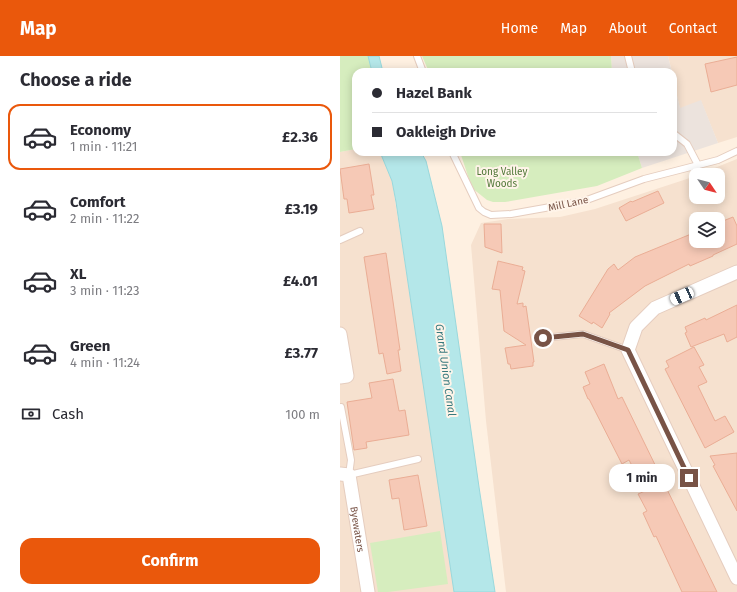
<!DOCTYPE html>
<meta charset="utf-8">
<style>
body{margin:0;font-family:"Fira Sans",sans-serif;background:#f2f2f3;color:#2b2b33;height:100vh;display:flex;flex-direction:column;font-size:15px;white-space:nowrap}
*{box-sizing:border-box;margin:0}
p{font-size:13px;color:#7c7c81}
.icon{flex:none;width:22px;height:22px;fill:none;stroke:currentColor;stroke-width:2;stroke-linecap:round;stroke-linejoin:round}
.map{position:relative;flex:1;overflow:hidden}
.details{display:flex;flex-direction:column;background:#fff;width:340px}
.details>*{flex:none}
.banner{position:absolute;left:12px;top:12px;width:325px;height:88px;border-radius:12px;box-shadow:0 2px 10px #0003;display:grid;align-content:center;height:88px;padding:0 20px;background:#fff}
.needle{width:26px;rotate:125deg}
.buttons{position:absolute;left:349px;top:112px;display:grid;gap:8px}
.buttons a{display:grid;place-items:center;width:36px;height:36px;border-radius:8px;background:#fff;box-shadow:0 2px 10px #0003;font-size:20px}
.end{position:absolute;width:18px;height:18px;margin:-9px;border:5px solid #785346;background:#fff;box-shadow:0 0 0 2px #fff}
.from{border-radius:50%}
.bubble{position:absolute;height:28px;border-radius:12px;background:#fff;box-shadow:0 2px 10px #0003;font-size:13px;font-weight:700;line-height:28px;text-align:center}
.car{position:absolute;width:12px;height:24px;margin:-12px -6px;border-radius:5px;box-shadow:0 0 3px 1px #0007;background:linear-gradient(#fff 24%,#345 0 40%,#fff 0 76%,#345 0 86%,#fff 0)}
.banner b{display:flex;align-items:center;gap:14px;height:38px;font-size:15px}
.banner b+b{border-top:1px solid #e1e1e2}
.banner i{width:10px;height:10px;background:#2b2b33}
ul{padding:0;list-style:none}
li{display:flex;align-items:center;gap:12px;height:66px;margin:0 8px 6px;padding:0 12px;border:2px solid transparent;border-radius:12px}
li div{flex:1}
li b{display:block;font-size:15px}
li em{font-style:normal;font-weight:700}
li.on{border-color:#ea580c}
li>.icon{width:36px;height:36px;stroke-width:1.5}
h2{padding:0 20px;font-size:18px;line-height:48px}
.pay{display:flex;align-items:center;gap:10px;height:44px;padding:0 20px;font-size:15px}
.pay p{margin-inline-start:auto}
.cta{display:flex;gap:8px;margin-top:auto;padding:8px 20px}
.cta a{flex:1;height:46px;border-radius:12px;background:#ea580c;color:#fff;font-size:16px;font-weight:700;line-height:46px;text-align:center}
header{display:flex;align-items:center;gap:24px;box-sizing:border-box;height:56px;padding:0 20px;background:#ea580c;color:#fff}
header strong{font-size:19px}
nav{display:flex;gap:22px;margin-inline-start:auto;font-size:14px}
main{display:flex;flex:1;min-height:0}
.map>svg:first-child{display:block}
</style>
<header>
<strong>Map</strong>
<nav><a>Home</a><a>Map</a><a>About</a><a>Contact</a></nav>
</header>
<main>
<section class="details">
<h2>Choose a ride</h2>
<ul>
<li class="on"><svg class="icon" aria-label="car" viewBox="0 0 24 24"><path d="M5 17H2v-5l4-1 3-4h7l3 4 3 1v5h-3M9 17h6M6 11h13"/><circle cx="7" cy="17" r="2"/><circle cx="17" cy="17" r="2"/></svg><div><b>Economy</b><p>1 min · 11:21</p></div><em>£2.36</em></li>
<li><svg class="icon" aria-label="car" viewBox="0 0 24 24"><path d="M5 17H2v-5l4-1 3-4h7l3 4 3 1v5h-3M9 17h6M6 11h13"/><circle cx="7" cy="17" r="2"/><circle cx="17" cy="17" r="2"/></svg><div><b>Comfort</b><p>2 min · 11:22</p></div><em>£3.19</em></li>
<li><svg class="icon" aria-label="car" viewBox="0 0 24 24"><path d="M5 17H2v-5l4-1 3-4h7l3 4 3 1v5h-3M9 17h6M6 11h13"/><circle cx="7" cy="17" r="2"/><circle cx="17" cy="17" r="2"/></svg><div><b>XL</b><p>3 min · 11:23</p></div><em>£4.01</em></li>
<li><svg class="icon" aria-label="car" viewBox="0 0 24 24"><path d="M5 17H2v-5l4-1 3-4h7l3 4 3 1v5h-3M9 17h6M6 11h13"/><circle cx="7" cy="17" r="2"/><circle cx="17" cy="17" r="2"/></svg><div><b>Green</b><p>4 min · 11:24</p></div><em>£3.77</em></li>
</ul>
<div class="pay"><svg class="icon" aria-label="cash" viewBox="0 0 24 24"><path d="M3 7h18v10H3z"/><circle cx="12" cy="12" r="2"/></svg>Cash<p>100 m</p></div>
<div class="cta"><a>Confirm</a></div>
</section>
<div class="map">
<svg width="397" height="536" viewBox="0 0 397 536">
<rect width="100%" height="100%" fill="#fef0e1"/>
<!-- residential -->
<g fill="#f6e1cf" fill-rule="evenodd">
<path d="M328,0h69v81l-19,6 -17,-42 -21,8 -7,-31v-6h-1z"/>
<path d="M16,93v3h24l12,29 33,210 29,201h-114v-440z"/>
<path d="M397,103v433h-231l-20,-171 -15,-176 10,-22 27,-4 52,-2 35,-8 101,-33v21h22v-22h-21zM356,163h22v22h-22z"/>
</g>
<!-- industrial -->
<g fill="#ece3dd">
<path d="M271,0h57l4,16h-60z"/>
<path d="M333,22l7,30 21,-8 17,43 -76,25 -5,-16h36z"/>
</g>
<!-- green -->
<g fill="#d6edbe">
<path d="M0,0h28l4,16h-16v77l-16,3z"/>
<path d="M82,0h189l1,16h-183z"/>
<path d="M120,96h177l5,16 -45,18 -92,16h-12l-6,-2 -15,-12z"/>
<path d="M100,475l8,53 -60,8h-10l-8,-49z"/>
</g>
<!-- water -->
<g fill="#b4e7e9" stroke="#99d8dc">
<path d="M28,0h11l4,16h-11z"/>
<path d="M40,96h41l5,9 16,65 37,261 16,105h-41l-58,-390 -4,-21z"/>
</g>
<!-- building -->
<g fill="#f6c9b6" stroke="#eaad95">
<path d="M397,1v28l-26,7 -6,-28z"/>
<path d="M29,108l5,31h-3l3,14 -25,4 -2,-14h-3l-4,-30z"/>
<path d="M318,135l6,12 -38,18 -7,-13 12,-7 1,1z"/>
<path d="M393,161l4,9v18l-24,11v1l-23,10 -1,-2 -44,22 -36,27 1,1 -8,14 -9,-6 -1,2 -13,-8 29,-47 6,-5 4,6 17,-13 61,-25v9h22v-18z"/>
<path d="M144,168h17l1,29 -17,-6z"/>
<path d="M46,197l14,97h-2l3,21 -14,3 -4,-21 -4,1 -15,-97z"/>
<path d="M158,205l25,6 -1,3 3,1 -8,33 6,-1v4l3,-1 8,56h-1v4l-22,3 -1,-5h-2l-3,-16 21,-3 -22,-14 -4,-41 -8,-1z"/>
<path d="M397,249v32l-10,5 -3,-8 -33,13 -6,-14 2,-1 -2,-5 20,-9 1,2z"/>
<path d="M354,291l10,18 -5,2 8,15 -9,4 17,35 10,-5 9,16 -29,16 -40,-79 4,-2 -3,-6z"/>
<path d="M264,308l14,35 4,-2 95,195h-35l-26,-56 -2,1 -11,-24 4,-2 -9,-17 7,-3 -16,-31 -7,4 -33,-65h-1l-5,-12 7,-3 -5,-12z"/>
<path d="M53,323l6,32 6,-1 4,25 -43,7 1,6 -13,2 -7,-48 25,-4 -3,-15z"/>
<path d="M397,397v58l-24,-45 2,-1 -5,-9z"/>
<path d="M78,419l9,51 -23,4 -5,-32 -7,1 -3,-19z"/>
</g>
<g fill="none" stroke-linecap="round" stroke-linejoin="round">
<defs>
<g id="service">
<path d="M77,0l6,16"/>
<path d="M288,0l4,16"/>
<path d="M333,77l14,11 11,21"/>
<path d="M112,96l27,56 5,4 7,3 20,-1 73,-13 60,-22 74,-19 19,-9"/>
<path d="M0,184l20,-9"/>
<path d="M203,282l40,-4 45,16"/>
<path d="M1,351l10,53 -2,15 69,-16"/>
</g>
<g id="minor">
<path d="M397,216l-82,36 -19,19 -8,23 109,228"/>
<path d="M0,278l7,42 -7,1"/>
<path id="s1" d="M0,418l9,1 19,117"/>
</g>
</defs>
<!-- service casing -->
<use href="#service" stroke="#e5cdbf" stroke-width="8"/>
<!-- minor casing -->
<use href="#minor" stroke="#e5cdbf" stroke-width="15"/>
<!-- service -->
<use href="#service" stroke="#fff" stroke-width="6"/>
<!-- minor -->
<use href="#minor" stroke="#fff" stroke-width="13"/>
</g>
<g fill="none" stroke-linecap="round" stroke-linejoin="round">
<!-- route -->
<path stroke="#785346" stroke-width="5" d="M203,282l40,-4 45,16 61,128"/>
</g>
<g text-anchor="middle" stroke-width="4" stroke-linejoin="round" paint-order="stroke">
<!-- park labels -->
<g font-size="10" fill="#52793a" stroke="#fff4e9">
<text x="162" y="119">Long Valley<tspan x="162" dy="12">Woods</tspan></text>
</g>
<!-- street labels -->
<g font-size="10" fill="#785346" stroke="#fff4e9">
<text transform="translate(228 147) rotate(-12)" y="4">Mill Lane</text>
<text dy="4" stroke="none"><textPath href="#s1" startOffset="64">Byewaters</textPath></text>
</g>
<!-- water labels -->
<g font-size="11" font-style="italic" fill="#387a7e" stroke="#fff4e9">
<text transform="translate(106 314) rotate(82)" y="4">Grand Union Canal</text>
</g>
</g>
</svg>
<div class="buttons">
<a><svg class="needle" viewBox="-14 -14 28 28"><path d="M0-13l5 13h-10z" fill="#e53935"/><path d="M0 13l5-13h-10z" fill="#7c7c81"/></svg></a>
<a><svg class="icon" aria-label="layers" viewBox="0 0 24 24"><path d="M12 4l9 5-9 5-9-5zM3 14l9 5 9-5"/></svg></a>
</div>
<i class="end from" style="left:203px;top:282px"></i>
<i class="end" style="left:349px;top:422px"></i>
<div class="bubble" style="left:269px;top:408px;width:66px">1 min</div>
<i class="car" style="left:342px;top:240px;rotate:246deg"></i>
<div class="banner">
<b><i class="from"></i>Hazel Bank</b>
<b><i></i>Oakleigh Drive</b>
</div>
</div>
</main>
